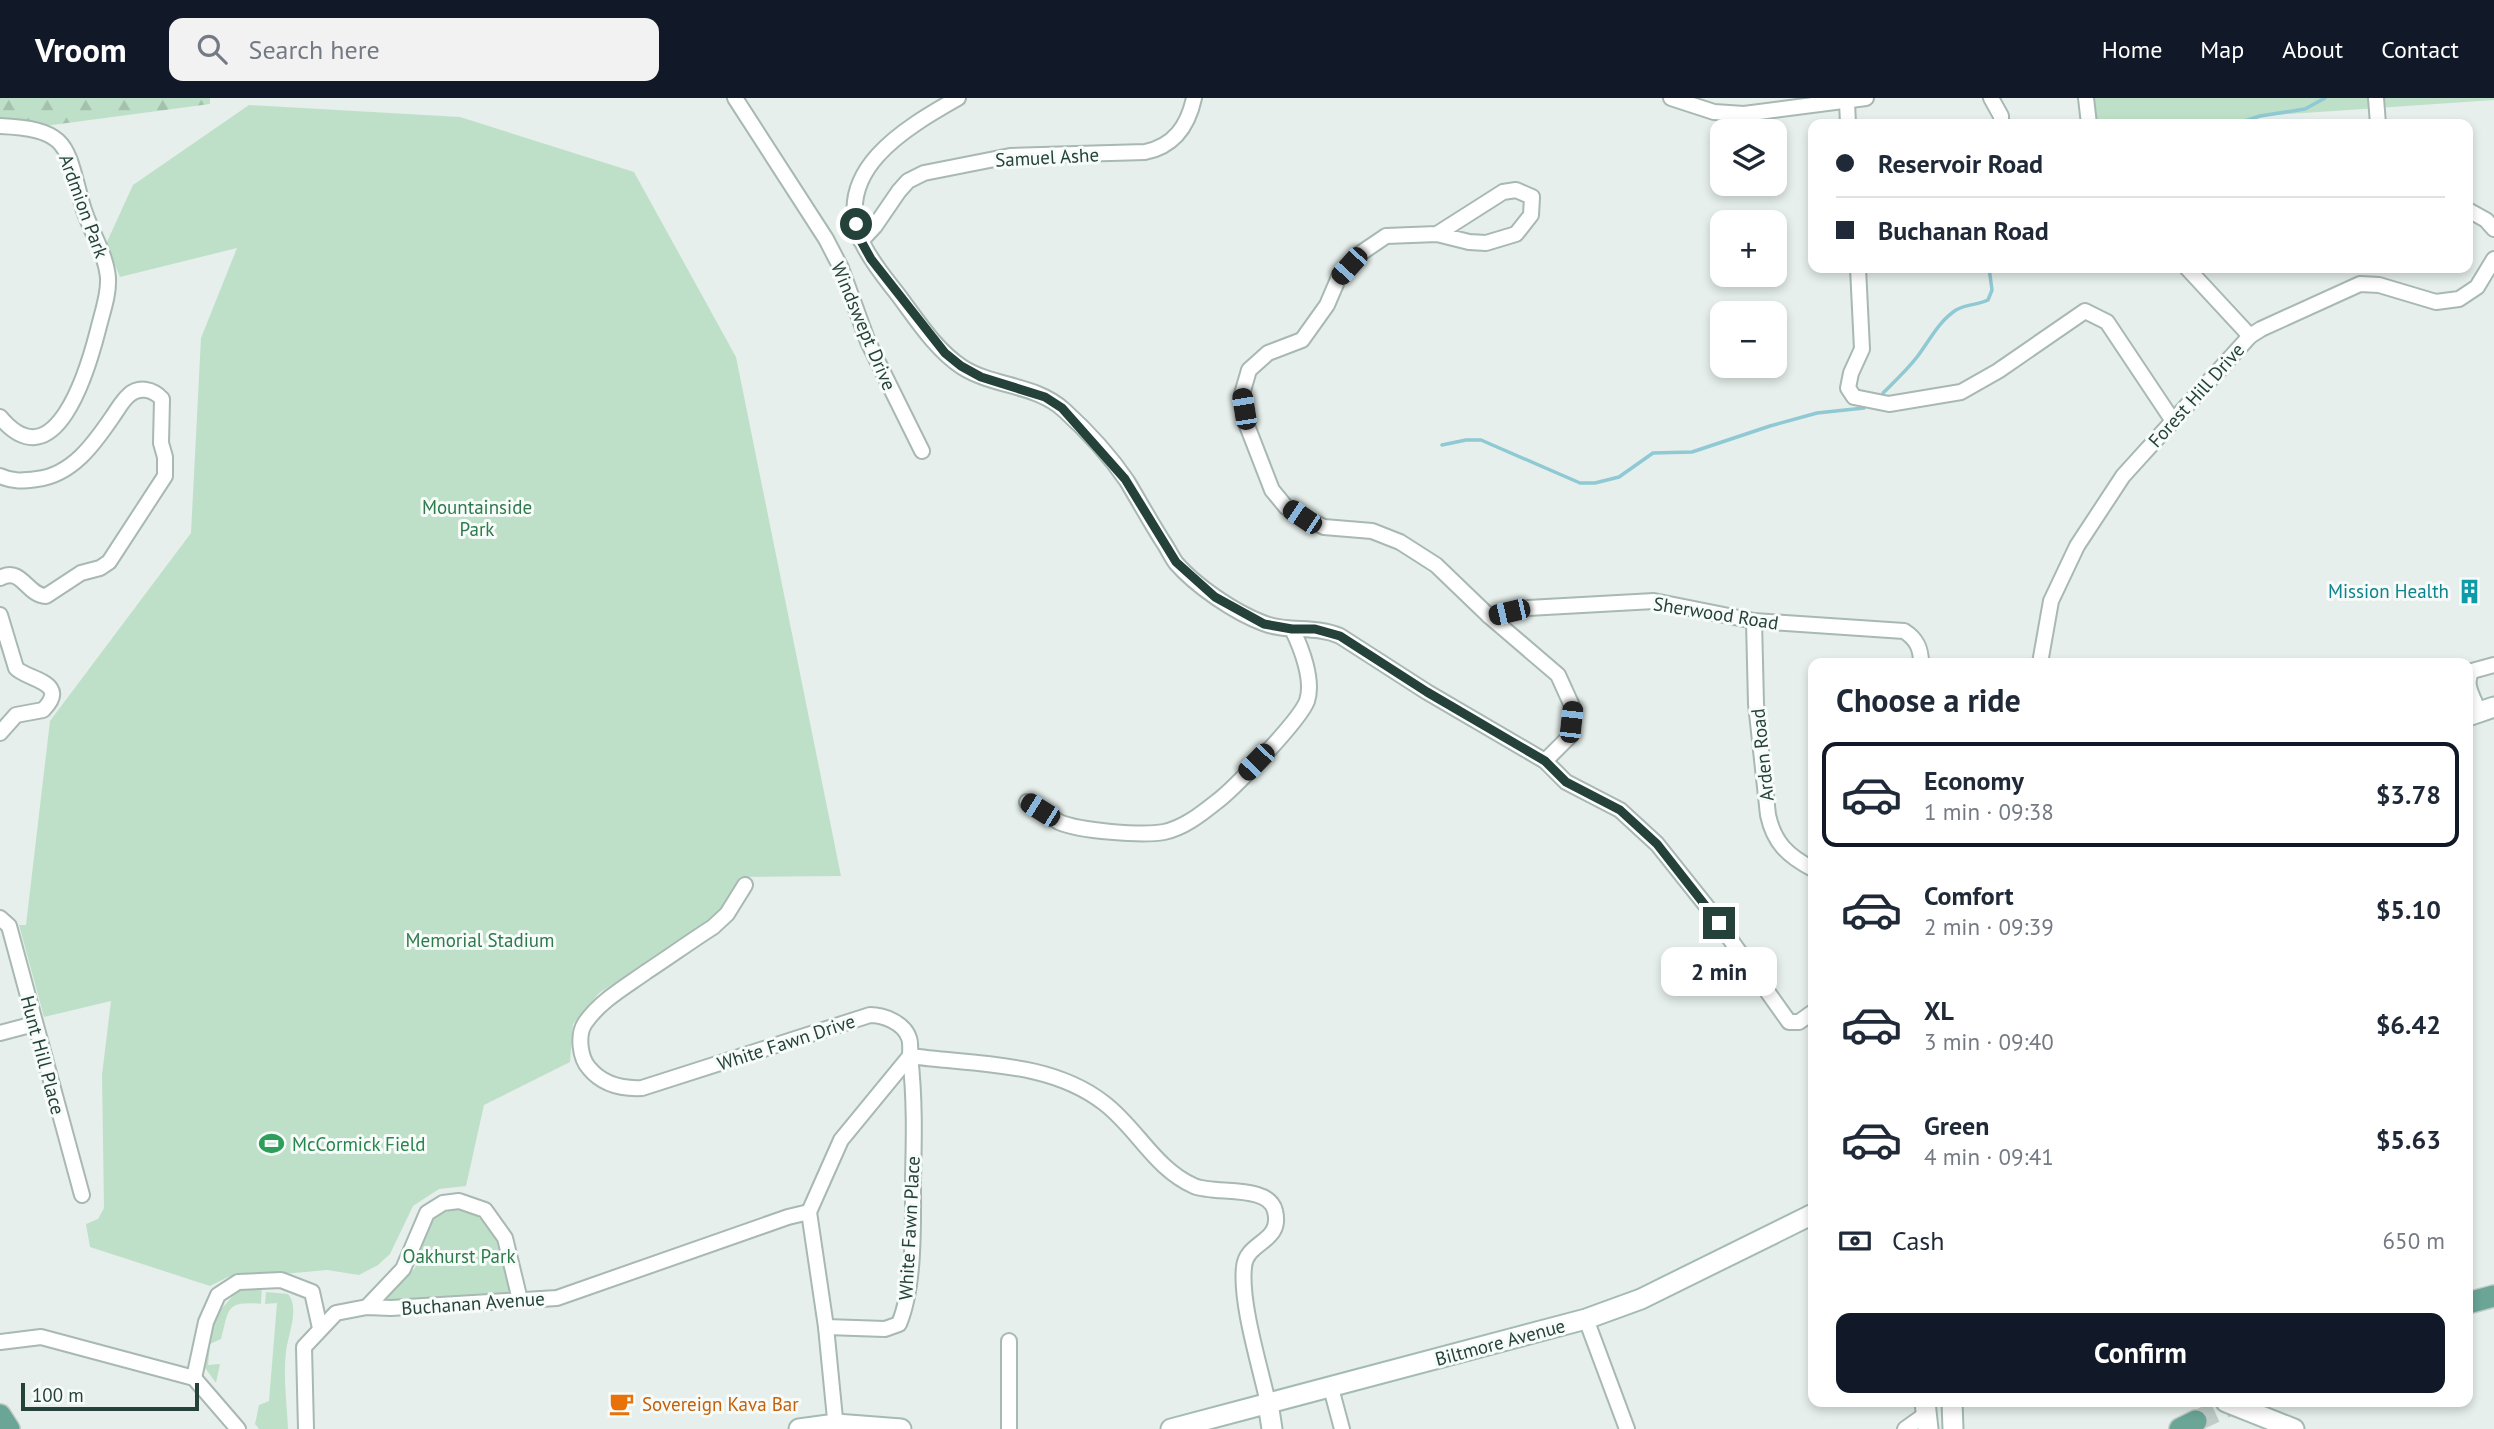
<!DOCTYPE html>
<meta charset="utf-8">
<style>
body{margin:0;font-family:"PT Sans",sans-serif;background:#f2f2f3;color:#1f2937;height:100vh;display:flex;flex-direction:column;font-size:26px;white-space:nowrap}
*{box-sizing:border-box;margin:0}
p{font-size:23px;color:#747a83}
.icon{flex:none;width:38px;height:38px;fill:none;stroke:currentColor;stroke-width:2;stroke-linecap:round;stroke-linejoin:round}
.map{position:relative;flex:1;overflow:hidden}
.sheet{position:absolute;left:1808px;top:560px;width:665px;height:749px;display:flex;flex-direction:column;background:#fff;border-radius:14px;box-shadow:0 4px 10px #0003}
.sheet>*{flex:none}
.guide{position:absolute;left:1808px;top:21px;width:665px;height:154px;border-radius:14px;box-shadow:0 4px 10px #0003;display:grid;align-content:center;height:154px;padding:0 28px;background:#fff}
.tools{position:absolute;left:1710px;top:21px;display:grid;gap:14px}
.tools a{display:grid;place-items:center;width:77px;height:77px;border-radius:14px;background:#fff;box-shadow:0 4px 10px #0003;font-size:35px}
.scale{position:absolute;left:21px;bottom:18px;width:178px;box-sizing:border-box;padding-left:7px;border:4px solid #24423a;border-top:0;font-size:19px;line-height:24px;white-space:nowrap;color:#24423a;-webkit-text-stroke:5px #f7fbf9;paint-order:stroke}
.end{position:absolute;width:32px;height:32px;margin:-16px;border:9px solid #24423a;background:#fff;box-shadow:0 0 0 4px #fff}
.from{border-radius:50%}
.bubble{position:absolute;height:49px;border-radius:14px;background:#fff;box-shadow:0 4px 10px #0003;font-size:23px;font-weight:600;line-height:49px;text-align:center}
.car{position:absolute;width:21px;height:42px;margin:-21px -10px;border-radius:9px;box-shadow:0 0 5px 2px #0007;background:linear-gradient(#222 24%,#8ab4d8 0 40%,#222 0 76%,#8ab4d8 0 86%,#222 0)}
.guide b{display:flex;align-items:center;gap:24px;height:66px;font-size:26px}
.guide b+b{border-top:2px solid #e0e1e3}
.guide i{width:18px;height:18px;background:#1f2937}
ul{padding:0;list-style:none}
li{display:flex;align-items:center;gap:21px;height:105px;margin:0 14px 10px;padding:0 14px;border:4px solid transparent;border-radius:14px}
li div{flex:1}
li b{display:block;font-size:26px}
li em{font-style:normal;font-weight:600}
li.current{border-color:#111827}
li>.icon{width:63px;height:63px;stroke-width:1.5}
h2{padding:0 28px;font-size:32px;line-height:84px}
.pay{display:flex;align-items:center;gap:18px;height:77px;padding:0 28px;font-size:26px}
.pay p{margin-inline-start:auto}
.button{display:flex;gap:14px;margin-top:auto;padding:14px 28px}
.button a{flex:1;height:80px;border-radius:14px;background:#111827;color:#fff;font-size:28px;font-weight:600;line-height:80px;text-align:center}
header{display:flex;align-items:center;gap:42px;box-sizing:border-box;height:98px;padding:0 35px;background:#111827;color:#fff}
header strong{font-size:33px}
nav{display:flex;gap:38px;margin-inline-start:auto;font-size:24px}
.search{width:490px;height:63px;background:#f2f2f3;display:flex;align-items:center;gap:18px;box-sizing:border-box;padding:0 24px;border-radius:14px;color:#747a83;font-size:26px}
.map>svg:first-child{display:block}
</style>
<header>
<strong>Vroom</strong>
<div class="search"><svg class="icon" aria-label="search" viewBox="0 0 24 24"><circle cx="10" cy="10" r="6"/><path d="M15 15l6 6"/></svg>Search here</div>
<nav><a>Home</a><a>Map</a><a>About</a><a>Contact</a></nav>
</header>
<div class="map">
<svg width="2494" height="1331" viewBox="0 0 2494 1331">
<defs>
<pattern id="forest-firs" width="22" height="20" patternUnits="userSpaceOnUse" patternTransform="scale(1.75)"><rect width="22" height="20" fill="#bfe0c8"/><path d="M5 1l3.5 6h-7zM16 11l3.5 6h-7z" fill="#a4c1ad"/></pattern>
</defs>
<rect width="100%" height="100%" fill="#e6efeb"/>
<!-- green -->
<g fill="#bfe0c8">
<path d="M2086,0h408v2l-234,16 -31,8h-140z"/>
<path d="M249,7l211,12 174,55 102,185 105,519 -101,1 -20,32 -12,11 -109,73 -26,31 -3,38 -86,43 -18,81 -27,3 -26,17 -23,48 -12,11 -19,10 -32,-5 -44,4 -34,-1 -21,4 -18,9 -120,-39 -4,-23 12,-5 6,-11 -2,-133 9,-74 -67,16 -25,-92h7l24,-204 141,-188 10,-195 36,-90 -117,29 -14,-33 27,-59z"/>
<path d="M453,1111c7,2 16,2 22,6 24,15 31,49 35,75l-3,3 -116,8 -4,-3 3,-6 25,-24 10,-37 9,-14z"/>
<path d="M262,1188l-1,18c-36,-4 -32,6 -40,35l-11,5 -2,21 12,-1 -4,19 -13,-18 12,-49 25,-28z"/>
<path d="M266,1194l22,2c12,14 0,41 -2,58 -3,25 1,52 2,77h-29l-4,-5 4,-19 10,-4 8,-98 -12,1z"/>
</g>
<!-- forest -->
<path fill="url(#forest-firs)" d="M0,0h210v6l-210,28z"/>
<g fill="none" stroke-linecap="round" stroke-linejoin="round">
<!-- stream -->
<g stroke="#8ec9d4" stroke-width="3.5">
<path d="M2235,26l25,-8 45,-7 20,-11"/>
<path d="M1883,295c11,-11 24,-23 34,-36 13,-17 21,-35 39,-47 10,-6 22,-5 32,-10l4,-10 -3,-22"/>
<path d="M1442,347l24,-5h15l99,43h15l24,-6 34,-24 39,-1 78,-26 47,-13 47,-5"/>
</g>
<!-- primary-tunnel -->
<path stroke="#bfccc8" stroke-width="21" stroke-dasharray="21 10" stroke-linecap="butt" d="M2196,1323l41,-19"/>
<defs>
<g id="street">
<path d="M735,0l91,141 15,29 27,74 54,109"/>
<path d="M958,0c-53,30 -129,74 -95,146 9,19 23,35 36,52 18,24 37,54 63,71 31,20 74,17 102,43 22,20 46,46 63,71 12,20 23,40 35,59 5,7 9,16 14,23 20,23 58,49 87,60 25,10 52,2 77,13l87,56 118,69 21,21 54,28 37,34 51,64 81,114h10l14,-10"/>
<path d="M1671,0l43,14 30,2 122,-16"/>
<path d="M1991,0l10,18v8"/>
<path d="M2086,0l3,26"/>
<path d="M2376,0l2,26"/>
<path d="M1847,4l1,22"/>
<path d="M0,28c71,3 66,21 83,81 7,24 23,46 25,71 1,17 -6,35 -10,52 -10,39 -43,153 -98,87"/>
<path d="M2468,112l18,10 8,9"/>
<path d="M1437,136l66,-42 13,-2 16,7 -1,18 -15,19 -30,9 -17,-1 -32,-8 -51,2 -28,19 -19,22 -12,28 -25,35 -34,13 -19,17 -7,24 4,29 26,67 14,17 16,10 22,10 48,4 28,11 36,23 53,51 69,59 15,33 -3,28 -25,25"/>
<path d="M861,143l14,-15 24,-35 9,-10 16,-8 86,-17 135,-4c29,-6 43,-26 49,-54"/>
<path d="M1858,170l4,81 -11,24 -3,15 6,9 35,7 72,-12 37,-21 87,-60 22,11 66,99"/>
<path d="M2187,170l63,68"/>
<path d="M0,378c13,6 23,5 37,3 35,-4 57,-35 76,-63 5,-7 9,-15 16,-21 10,-9 24,-6 33,4l-1,44 4,14v19l-56,86 -9,6 -19,5 -35,23c-20,-1 -24,-30 -46,-18"/>
<path d="M0,517l16,53c11,12 55,14 27,42l-27,5 -16,18"/>
<path d="M1489,518l39,-8 126,-7 100,20 150,10c13,8 17,18 17,32"/>
<path d="M1754,523l2,83 12,111c6,28 20,41 45,54"/>
<path d="M2040,565l11,-62 26,-55 46,-70 127,-140 11,-7 99,-45 19,1 57,17 23,-3 18,-12 17,-28"/>
<path d="M2479,614c-5,-14 -16,-28 -7,-41l22,-6"/>
<path d="M1027,704c11,6 21,14 32,20 20,9 84,14 105,10 19,-4 36,-17 51,-29 18,-13 85,-83 92,-102 7,-21 -6,-54 -15,-72"/>
<path d="M745,787l-18,29 -14,13c-22,14 -44,30 -67,45 -21,15 -46,29 -61,51 -8,12 -5,35 4,45 13,16 33,21 53,20l228,-73c14,0 34,8 39,23 2,5 1,13 1,18l-69,84 -32,72 17,115 10,102"/>
<path d="M0,820l9,8 73,269"/>
<path d="M0,935l34,-9"/>
<path d="M367,1209l36,-38 24,-56 16,-10 16,-2 26,9 20,28 15,62"/>
<path d="M1586,1221l41,110"/>
<path d="M826,1229l59,2 14,-5c16,-38 14,-102 14,-144 1,-41 2,-82 -3,-124 66,9 140,5 194,47 33,25 51,66 90,83 21,9 75,-2 81,25 8,32 -29,30 -31,56 -4,36 16,99 24,136"/>
<path d="M1009,1243v88"/>
<path d="M0,1244l41,-5 153,41 44,51"/>
<path d="M194,1280l12,-56 12,-27 20,-13 43,-2 31,12 8,36"/>
<path d="M1331,1290l11,41"/>
<path d="M306,1331l-2,-82 32,-34 31,-6 24,1 166,-10 231,-81 21,-5"/>
<path d="M1905,1331l21,-15"/>
</g>
<g id="secondary">
<path d="M2468,618l26,-9"/>
<path d="M1925,1304l3,27"/>
<path d="M1952,1304l1,27"/>
<path d="M2226,1304l68,27"/>
<path d="M1268,1305l4,26"/>
<path d="M799,1331l37,-5 65,5"/>
<path d="M1171,1331l415,-110 55,-20 172,-85"/>
</g>
<g id="primary">
<path d="M2468,1205l26,-7"/>
<path d="M0,1317l9,14"/>
<path d="M2180,1331l16,-8"/>
</g>
</defs>
<!-- street casing -->
<use href="#street" stroke="#a8b8b2" stroke-width="18"/>
<!-- secondary casing -->
<use href="#secondary" stroke="#a4bbb3" stroke-width="23"/>
<!-- primary casing -->
<use href="#primary" stroke="#c2cac8" stroke-width="24"/>
<!-- street -->
<use href="#street" stroke="#fff" stroke-width="14"/>
<!-- secondary -->
<use href="#secondary" stroke="#fff" stroke-width="19"/>
<!-- primary -->
<use href="#primary" stroke="#6aa596" stroke-width="21"/>
</g>
<g fill="none" stroke-linecap="round" stroke-linejoin="round">
<!-- route -->
<path stroke="#24423a" stroke-width="9" d="M856,126l5,17 10,18 74,94 16,13 20,11 64,20 17,11 63,71 51,83 39,35 49,27 28,5h23l25,7 87,56 118,69 21,21 54,28 37,34 62,79"/>
</g>
<!-- icons -->
<defs>
<symbol id="building-bare" viewBox="-9 -9 18 18"><path d="M-4-6H4V6H1V3H-1V6H-4ZM-2.5-4.3h1.7v1.8h-1.7ZM.8-4.3h1.7v1.8H.8ZM-2.5-1h1.7V.8h-1.7ZM.8-1h1.7V.8H.8Z" fill="#0f9aa8" stroke="#f7fbf9" stroke-width="2.5" paint-order="stroke"/></symbol>
<symbol id="stadium-bare" viewBox="-9 -9 18 18"><path d="M0-5a6.5 5 0 1 0 0 10a6.5 5 0 1 0 0-10ZM-3.5-1.8h7v3.6h-7Z" fill="#2e9e5b" stroke="#f7fbf9" stroke-width="2.5" paint-order="stroke"/></symbol>
<symbol id="cafe-bare" viewBox="-9 -9 18 18"><path d="M-5.5-4.5H6V0H3Q3 3.5 0 3.5H-2.5Q-5.5 3.5-5.5 0ZM3-3.2v2h1.7v-2ZM-6 4.5H4V6H-6Z" fill="#e8710a" stroke="#f7fbf9" stroke-width="2.5" paint-order="stroke"/></symbol>
</defs>
<g fill-rule="evenodd">
<use href="#building-bare" x="2452" y="476" width="35" height="35"/>
<use href="#stadium-bare" x="254" y="1028" width="35" height="35"/>
<use href="#cafe-bare" x="604" y="1288" width="35" height="35"/>
</g>
<g text-anchor="middle" stroke-width="6" stroke-linejoin="round" paint-order="stroke">
<!-- street labels -->
<g font-size="19" fill="#24423a" stroke="#f7fbf9">
<text transform="translate(1047 59) rotate(-3)" y="7">Samuel Ashe</text>
<text transform="translate(84 108) rotate(70)" y="7">Ardmion Park</text>
<text transform="translate(864 228) rotate(67)" y="7">Windswept Drive</text>
<text transform="translate(2196 297) rotate(-48)" y="7">Forest Hill Drive</text>
<text transform="translate(1716 515) rotate(9)" y="7">Sherwood Road</text>
<text transform="translate(1762 657) rotate(-96)" y="7">Arden Road</text>
<text transform="translate(786 944) rotate(-18)" y="7">White Fawn Drive</text>
<text transform="translate(43 957) rotate(75)" y="7">Hunt Hill Place</text>
<text transform="translate(909 1130) rotate(-87)" y="7">White Fawn Place</text>
<text transform="translate(473 1205) rotate(-4)" y="7">Buchanan Avenue</text>
<text transform="translate(1500 1244) rotate(-15)" y="7">Biltmore Avenue</text>
</g>
<!-- park labels -->
<g font-size="19" fill="#2d7a4b" stroke="#f7fbf9">
<text x="477" y="416">Mountainside<tspan x="477" dy="22">Park</tspan></text>
<text x="480" y="849">Memorial Stadium</text>
<text x="459" y="1165">Oakhurst Park</text>
</g>
<!-- culture labels -->
<g font-size="19" fill="#0d838f" stroke="#f7fbf9" text-anchor="end">
<text x="2449" y="500">Mission Health</text>
</g>
<!-- leisure labels -->
<g font-size="19" fill="#27864d" stroke="#f7fbf9" text-anchor="start">
<text x="292" y="1053">McCormick Field</text>
</g>
<!-- food labels -->
<g font-size="19" fill="#c56008" stroke="#f7fbf9" text-anchor="start">
<text x="642" y="1313">Sovereign Kava Bar</text>
</g>
</g>
</svg>
<div class="tools">
<a><svg class="icon" aria-label="layers" viewBox="0 0 24 24"><path d="M12 4l9 5-9 5-9-5zM3 14l9 5 9-5"/></svg></a>
<a>+</a>
<a>−</a>
</div>
<div class="scale">100 m</div>
<i class="end from" style="left:856px;top:126px"></i>
<i class="end" style="left:1719px;top:825px"></i>
<div class="bubble" style="left:1661px;top:849px;width:116px">2 min</div>
<i class="car" style="left:1349px;top:168px;rotate:222deg"></i>
<i class="car" style="left:1244px;top:311px;rotate:351deg"></i>
<i class="car" style="left:1302px;top:419px;rotate:304deg"></i>
<i class="car" style="left:1509px;top:514px;rotate:257deg"></i>
<i class="car" style="left:1571px;top:624px;rotate:6deg"></i>
<i class="car" style="left:1256px;top:664px;rotate:224deg"></i>
<i class="car" style="left:1040px;top:712px;rotate:302deg"></i>
<div class="guide">
<b><i class="from"></i>Reservoir Road</b>
<b><i></i>Buchanan Road</b>
</div>
<section class="sheet">
<h2>Choose a ride</h2>
<ul>
<li class="current"><svg class="icon" aria-label="car" viewBox="0 0 24 24"><path d="M5 17H2v-5l4-1 3-4h7l3 4 3 1v5h-3M9 17h6M6 11h13"/><circle cx="7" cy="17" r="2"/><circle cx="17" cy="17" r="2"/></svg><div><b>Economy</b><p>1 min · 09:38</p></div><em>$3.78</em></li>
<li><svg class="icon" aria-label="car" viewBox="0 0 24 24"><path d="M5 17H2v-5l4-1 3-4h7l3 4 3 1v5h-3M9 17h6M6 11h13"/><circle cx="7" cy="17" r="2"/><circle cx="17" cy="17" r="2"/></svg><div><b>Comfort</b><p>2 min · 09:39</p></div><em>$5.10</em></li>
<li><svg class="icon" aria-label="car" viewBox="0 0 24 24"><path d="M5 17H2v-5l4-1 3-4h7l3 4 3 1v5h-3M9 17h6M6 11h13"/><circle cx="7" cy="17" r="2"/><circle cx="17" cy="17" r="2"/></svg><div><b>XL</b><p>3 min · 09:40</p></div><em>$6.42</em></li>
<li><svg class="icon" aria-label="car" viewBox="0 0 24 24"><path d="M5 17H2v-5l4-1 3-4h7l3 4 3 1v5h-3M9 17h6M6 11h13"/><circle cx="7" cy="17" r="2"/><circle cx="17" cy="17" r="2"/></svg><div><b>Green</b><p>4 min · 09:41</p></div><em>$5.63</em></li>
</ul>
<div class="pay"><svg class="icon" aria-label="cash" viewBox="0 0 24 24"><path d="M3 7h18v10H3z"/><circle cx="12" cy="12" r="2"/></svg>Cash<p>650 m</p></div>
<div class="button"><a>Confirm</a></div>
</section>
</div>
